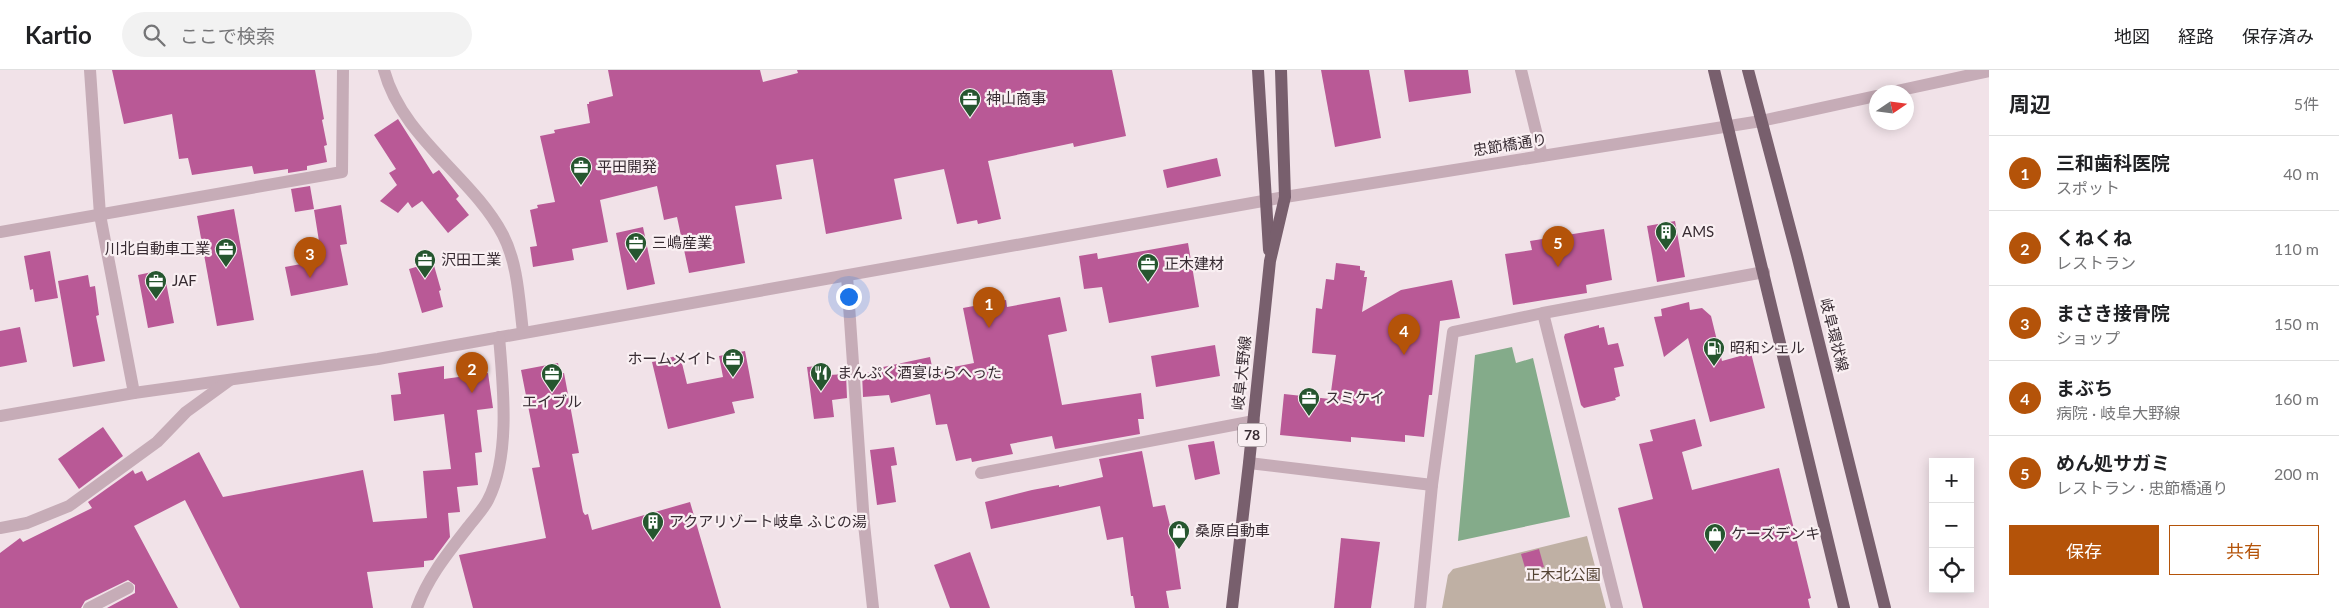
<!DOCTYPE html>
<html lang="ja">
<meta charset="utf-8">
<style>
body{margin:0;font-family:Lato,"Noto Sans JP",sans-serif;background:#f2f2f2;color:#202124}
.controls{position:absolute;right:15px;bottom:15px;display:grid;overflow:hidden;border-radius:0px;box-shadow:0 2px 12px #0003}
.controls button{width:45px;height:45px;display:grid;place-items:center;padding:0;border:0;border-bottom:1px solid #e0e0e0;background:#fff;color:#202124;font:25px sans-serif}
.compass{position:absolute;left:1869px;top:15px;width:45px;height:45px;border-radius:50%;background:#fff;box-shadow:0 2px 12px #0003;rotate:77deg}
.you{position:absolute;left:848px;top:226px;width:18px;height:18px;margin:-12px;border:4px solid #fff;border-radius:50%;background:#1a73e8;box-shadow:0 0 0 8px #1a73e833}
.badge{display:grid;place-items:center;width:32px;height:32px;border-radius:50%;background:#b45309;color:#fff;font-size:16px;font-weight:700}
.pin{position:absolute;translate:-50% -41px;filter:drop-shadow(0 1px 2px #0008)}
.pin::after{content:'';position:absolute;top:26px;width:18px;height:15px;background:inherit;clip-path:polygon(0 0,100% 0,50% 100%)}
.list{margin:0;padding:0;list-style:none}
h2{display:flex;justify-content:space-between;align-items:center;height:65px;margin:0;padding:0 20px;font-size:21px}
h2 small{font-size:16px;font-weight:400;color:#757577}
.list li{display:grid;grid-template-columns:32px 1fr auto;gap:15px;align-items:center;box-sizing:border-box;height:75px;padding:0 20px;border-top:1px solid #e0e0e0}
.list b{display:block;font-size:19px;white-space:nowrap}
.list p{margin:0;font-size:16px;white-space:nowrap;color:#757577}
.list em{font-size:16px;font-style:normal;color:#757577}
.actions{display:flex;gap:10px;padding:15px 20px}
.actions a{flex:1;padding:11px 0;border:1px solid #b45309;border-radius:0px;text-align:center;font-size:18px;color:#b45309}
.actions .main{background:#b45309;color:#fff}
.icon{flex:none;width:28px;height:28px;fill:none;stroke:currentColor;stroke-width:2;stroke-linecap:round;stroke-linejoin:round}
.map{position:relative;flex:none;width:1989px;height:538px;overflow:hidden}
header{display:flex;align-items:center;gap:30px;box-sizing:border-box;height:70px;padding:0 25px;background:#fff;border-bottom:1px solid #e0e0e0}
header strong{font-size:24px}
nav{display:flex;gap:28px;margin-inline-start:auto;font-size:18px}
.search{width:350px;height:45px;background:#f2f2f2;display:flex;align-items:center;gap:12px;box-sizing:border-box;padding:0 18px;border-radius:28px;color:#757577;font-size:19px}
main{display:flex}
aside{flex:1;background:#fff}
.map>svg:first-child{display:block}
</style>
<header>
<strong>Kartio</strong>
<div class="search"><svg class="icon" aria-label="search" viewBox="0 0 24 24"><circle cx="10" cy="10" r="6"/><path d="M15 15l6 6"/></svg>ここで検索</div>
<nav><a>地図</a><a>経路</a><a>保存済み</a></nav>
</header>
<main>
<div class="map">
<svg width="1989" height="538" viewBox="0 0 1989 538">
<rect width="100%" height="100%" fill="#f1e2e8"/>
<path fill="#bfb0a4" d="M1587,466L1606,538H1442L1448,505L1453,499Z"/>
<path fill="#84ab8a" d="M1512,277L1516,293L1533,288L1570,447L1458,471L1475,285Z"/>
<g fill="#b95996">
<path d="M112,0H315L324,49L322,50L327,75L324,76L327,92L307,96V100L288,103V99L254,104L252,96L192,105L188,88L179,89L172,44L124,54Z"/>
<path d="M608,0H760L763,12L798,3L797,0H1112L1126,66L1074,77L1073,73L988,91L1001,149L978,154L977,150L957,154L944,99L894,109L902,149L826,164L813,89L776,95L782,129L735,136L745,193L689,203L677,147L664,150L657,116L600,130L608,172L572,179L574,190L533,197L530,177L537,176L530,140L538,138L537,135L555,132L540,66L555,63L554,60L590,53L587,34H589V32L613,26Z"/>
<path d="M1321,0H1369L1381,68L1335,77Z"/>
<path d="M1404,0H1468L1471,23L1409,32Z"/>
<path d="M398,49L433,104L439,100L459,126L456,129L469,145L448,163L422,131L412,138L408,132L398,143L380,131L397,115L389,103L396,99L374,65Z"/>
<path d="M1217,88L1221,106L1167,118L1163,100Z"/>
<path d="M310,116L314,139L295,142L291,119Z"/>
<path d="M341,135L347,174L340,175L348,215L291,226L285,197L322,190L314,140Z"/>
<path d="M234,139L254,250L217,256L197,146Z"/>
<path d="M1675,151L1685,207L1657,212L1647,156Z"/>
<path d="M643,157L655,214L627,220L616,163Z"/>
<path d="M1604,159L1612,210L1586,215L1587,223L1513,235L1505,184L1532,180L1530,171Z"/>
<path d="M1188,173L1199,237L1109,253L1102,217L1084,219L1079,186L1097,183L1098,189Z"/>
<path d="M50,181L58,228L35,232L33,219L30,220L24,186Z"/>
<path d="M433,192L441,220L439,221L443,237L422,243L409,199Z"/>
<path d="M1336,193L1360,196V200L1365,201L1364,207H1367L1362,242L1401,220L1452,210L1460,248L1440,251L1432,325H1429L1424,367L1405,365V372L1351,367V372L1280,365L1284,324L1330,329L1336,285L1312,283L1316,238L1322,239L1326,209L1334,210Z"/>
<path d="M157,201L158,208L165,207L174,253L148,258L138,205Z"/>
<path d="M88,205L90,217L95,216L99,245L96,246L105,291L73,297L58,211Z"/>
<path d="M1060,227L1067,261L1048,265L1062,335L1141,323L1144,349H1138L1140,364L1055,379L1052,366L1010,374L1013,384L972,392L971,388L956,391L947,354L936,355L930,324L891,333L889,325L863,327L862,303L884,302L883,297L930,287L933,301L974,293L963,238L1006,230L1007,237Z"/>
<path d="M1689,232L1690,240L1702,238L1711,246L1722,291L1751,283L1765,338L1710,352L1688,268L1664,287L1654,247L1662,246L1661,239Z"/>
<path d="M1599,255V258L1604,257L1608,275L1618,273L1624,296L1614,298L1620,326L1615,328L1616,330L1584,338L1581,335L1564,267L1565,264Z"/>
<path d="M20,257L27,292L0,297V261Z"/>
<path d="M1215,275L1220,306L1156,317L1151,286Z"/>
<path d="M745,281L754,328L732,332L735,343L668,359L652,292L680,285L687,314L723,307L719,286Z"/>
<path d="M558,293L560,303H564L579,383L572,384L583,442L585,445L588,444L592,460L690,432L721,538H473L459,485L546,468L532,398L540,397L521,300Z"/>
<path d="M828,295L829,305L846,304L847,328L832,330L834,347L814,349L807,297Z"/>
<path d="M444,296V309L488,303L493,338L477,340L482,382L475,383L478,415L457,417L460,442L448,443L450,467L433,490L424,491V497L367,502L373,538H240L185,430L134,456L178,538H107L135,523V515L128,510L85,531L81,538H0V483L20,468L23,472L92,438L88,432L133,400L135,404L142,401L147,411L199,382L223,427L363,400L373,452L427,448L423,401L451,399L444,344L394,351L391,325L401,324L398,303Z"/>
<path d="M1695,349L1702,376L1682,382L1692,420L1779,398L1811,528L1808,529L1810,538H1643L1618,438L1653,429L1639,374L1653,371L1650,360Z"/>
<path d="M103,357L123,386L79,419L58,389Z"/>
<path d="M1214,371L1220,404L1195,410L1188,375Z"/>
<path d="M894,377L897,395L891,396L896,432L877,435L870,380Z"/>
<path d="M1142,381L1153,437L1165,435L1174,472L1181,519L1166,521L1169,538H1135L1133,526H1131L1123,467L1107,470L1100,436L991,459L985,432L1032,420L1059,415V417L1103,407L1099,389Z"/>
<path d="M1341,468L1380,472L1371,538H1334Z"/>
<path d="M1539,479L1544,497L1526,501L1521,484Z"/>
<path d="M970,482L990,538H950L934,495Z"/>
</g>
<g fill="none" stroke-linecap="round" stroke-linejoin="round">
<g stroke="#c6acb7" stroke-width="12">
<path d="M90,0L100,145L134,323"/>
<path d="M384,0C402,68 472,106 503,165C518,194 519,230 523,262"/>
<path d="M1521,0L1542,86"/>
<path d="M1892,22L1989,1"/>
<path d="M0,162L342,102L343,0"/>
<path d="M847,206L864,454L873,538"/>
<path d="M1543,243L1617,538"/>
<path d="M0,346L134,323L378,289L1285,127L1761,51L1876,26"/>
<path d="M1249,393L1432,415"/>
<path d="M981,403L1254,351"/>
<path d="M0,458L27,453L69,436L157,372L186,342L230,310"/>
<path d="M89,538L128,518"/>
<path d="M417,538C428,507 448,483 468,457C474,449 483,440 488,430C511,385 503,315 499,267"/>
<path d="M1420,538L1432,415L1453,262L1543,243L1764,202"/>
</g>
<g stroke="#785f6d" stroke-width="12">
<path d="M1258,0L1269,180"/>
<path d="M1714,0L1844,538"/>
<path d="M1748,0L1797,185L1885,538"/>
<path d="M1232,538L1249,393L1270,191L1285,127L1281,0"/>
</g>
</g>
<defs>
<g id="office-pin" transform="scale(1.125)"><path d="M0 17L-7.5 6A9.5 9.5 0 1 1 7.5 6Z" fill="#26562f" stroke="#f9eff2"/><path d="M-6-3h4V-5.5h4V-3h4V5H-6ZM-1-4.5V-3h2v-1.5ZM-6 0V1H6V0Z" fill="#fff"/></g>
<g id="building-pin" transform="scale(1.125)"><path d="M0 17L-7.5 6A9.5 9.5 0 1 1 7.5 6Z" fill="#26562f" stroke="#f9eff2"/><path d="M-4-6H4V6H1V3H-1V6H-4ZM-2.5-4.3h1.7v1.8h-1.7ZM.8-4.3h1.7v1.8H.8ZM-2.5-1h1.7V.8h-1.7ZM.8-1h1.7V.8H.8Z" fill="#fff"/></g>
<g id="fuel-pin" transform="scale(1.125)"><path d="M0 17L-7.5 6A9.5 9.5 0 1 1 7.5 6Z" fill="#26562f" stroke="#f9eff2"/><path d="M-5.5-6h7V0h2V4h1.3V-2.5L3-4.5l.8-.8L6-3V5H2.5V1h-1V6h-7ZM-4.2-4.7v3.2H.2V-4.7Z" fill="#fff"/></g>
<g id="restaurant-pin" transform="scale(1.125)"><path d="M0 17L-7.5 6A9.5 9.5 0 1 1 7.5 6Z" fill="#26562f" stroke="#f9eff2"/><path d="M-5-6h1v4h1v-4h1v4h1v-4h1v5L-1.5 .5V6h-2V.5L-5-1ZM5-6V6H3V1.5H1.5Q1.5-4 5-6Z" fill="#fff"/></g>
<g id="shop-pin" transform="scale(1.125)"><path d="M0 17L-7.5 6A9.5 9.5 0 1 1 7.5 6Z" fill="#26562f" stroke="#f9eff2"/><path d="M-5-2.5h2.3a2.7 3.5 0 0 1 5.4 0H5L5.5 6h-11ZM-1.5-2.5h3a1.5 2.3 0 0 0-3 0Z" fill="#fff"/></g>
</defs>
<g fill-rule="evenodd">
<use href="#office-pin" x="970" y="29"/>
<use href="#office-pin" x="581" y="97"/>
<use href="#building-pin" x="1666" y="162"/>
<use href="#office-pin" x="636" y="173"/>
<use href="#office-pin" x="226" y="179"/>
<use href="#office-pin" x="425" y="190"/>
<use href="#office-pin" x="1148" y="194"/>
<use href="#office-pin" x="156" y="211"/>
<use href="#fuel-pin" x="1714" y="278"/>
<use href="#office-pin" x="733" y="289"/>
<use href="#restaurant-pin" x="821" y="303"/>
<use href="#office-pin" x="552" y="304"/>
<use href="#office-pin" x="1309" y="328"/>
<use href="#building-pin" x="653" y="452"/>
<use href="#shop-pin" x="1179" y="461"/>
<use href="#shop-pin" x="1715" y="464"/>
</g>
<g text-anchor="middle" stroke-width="4.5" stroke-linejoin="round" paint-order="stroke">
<rect fill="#f9eff2" stroke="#72666c" stroke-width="1" x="1238" y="353.5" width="28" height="23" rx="4"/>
<g font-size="14" font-weight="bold" fill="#382c33">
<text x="1252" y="370">78</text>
</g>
<g font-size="15" fill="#382c33" stroke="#f9eff2" text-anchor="start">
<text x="986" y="34">神山商事</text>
<text x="597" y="102">平田開発</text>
<text x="1682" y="167">AMS</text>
<text x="652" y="178">三嶋産業</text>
<text x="210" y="184" text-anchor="end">川北自動車工業</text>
<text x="441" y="195">沢田工業</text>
<text x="1164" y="199">正木建材</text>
<text x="172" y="216">JAF</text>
<text x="1730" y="283">昭和シェル</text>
<text x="717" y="294" text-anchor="end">ホームメイト</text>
<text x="837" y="308">まんぷく酒宴はらへった</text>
<text x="1325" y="333">スミケイ</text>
<text x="552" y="337" text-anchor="middle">エイブル</text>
<text x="669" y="457">アクアリゾート岐阜 ふじの湯</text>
<text x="1195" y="466">桑原自動車</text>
<text x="1731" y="469">ケーズデンキ</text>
</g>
<g font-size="15" fill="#382c33" stroke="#f9eff2">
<text transform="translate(1510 75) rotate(-9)" y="5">忠節橋通り</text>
<text transform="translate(1834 265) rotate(76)" y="5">岐阜環状線</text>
<text transform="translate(1242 303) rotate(-84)" y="5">岐阜大野線</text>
</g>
<g font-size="15" fill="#544333" stroke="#f9eff2">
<text x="1563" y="510">正木北公園</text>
</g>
</g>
</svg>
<div class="controls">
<button>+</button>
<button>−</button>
<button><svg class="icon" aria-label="locate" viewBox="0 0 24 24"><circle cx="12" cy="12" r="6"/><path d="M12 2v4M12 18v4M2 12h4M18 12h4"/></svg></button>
</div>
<svg class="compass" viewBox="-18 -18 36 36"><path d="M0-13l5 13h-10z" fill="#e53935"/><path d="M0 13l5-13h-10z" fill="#757577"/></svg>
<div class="you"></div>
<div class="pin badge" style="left:989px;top:258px">1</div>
<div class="pin badge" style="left:472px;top:323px">2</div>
<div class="pin badge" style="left:310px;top:208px">3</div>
<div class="pin badge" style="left:1404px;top:285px">4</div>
<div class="pin badge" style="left:1558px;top:197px">5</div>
</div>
<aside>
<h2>周辺<small>5件</small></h2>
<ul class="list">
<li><span class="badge">1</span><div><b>三和歯科医院</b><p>スポット</p></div><em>40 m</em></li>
<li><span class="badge">2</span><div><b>くねくね</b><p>レストラン</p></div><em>110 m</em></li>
<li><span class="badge">3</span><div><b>まさき接骨院</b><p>ショップ</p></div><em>150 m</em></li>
<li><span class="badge">4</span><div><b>まぶち</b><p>病院 · 岐阜大野線</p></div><em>160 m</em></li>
<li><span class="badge">5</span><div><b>めん処サガミ</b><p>レストラン · 忠節橋通り</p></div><em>200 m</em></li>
</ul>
<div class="actions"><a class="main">保存</a><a>共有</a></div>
</aside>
</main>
